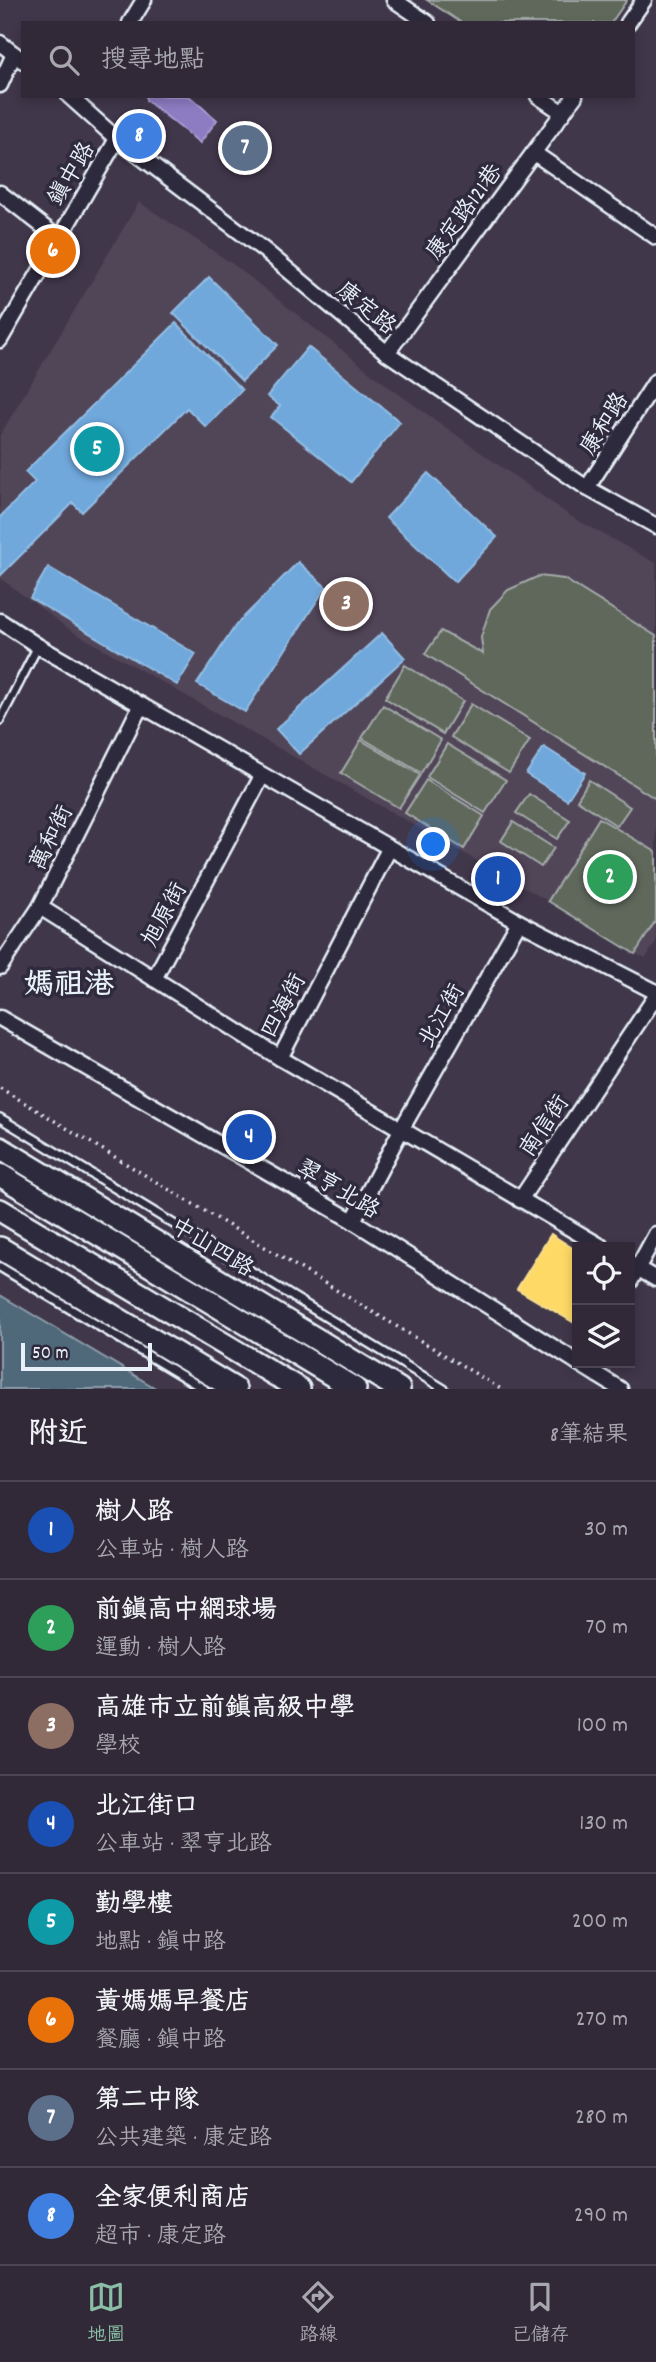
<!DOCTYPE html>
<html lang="zh-TW">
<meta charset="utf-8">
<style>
body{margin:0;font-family:Dekko,"LXGW WenKai TC",sans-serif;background:#3d3543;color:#f1f3f6}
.controls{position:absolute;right:21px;bottom:21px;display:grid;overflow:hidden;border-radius:0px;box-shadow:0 4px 10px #0003}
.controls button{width:63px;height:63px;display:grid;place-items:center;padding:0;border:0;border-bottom:2px solid #4c4553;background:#312938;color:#f1f3f6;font:35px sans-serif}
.scale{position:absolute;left:21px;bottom:18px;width:131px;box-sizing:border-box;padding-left:7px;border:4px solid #e8f1f8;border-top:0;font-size:19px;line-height:24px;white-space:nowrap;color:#e8f1f8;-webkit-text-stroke:5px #2f2a3d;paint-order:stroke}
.you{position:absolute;left:434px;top:845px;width:24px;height:24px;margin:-18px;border:5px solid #fff;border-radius:50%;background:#1a73e8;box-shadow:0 0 0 10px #1a73e833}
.badge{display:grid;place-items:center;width:46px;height:46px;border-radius:50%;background:#8abfa5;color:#fff;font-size:23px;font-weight:700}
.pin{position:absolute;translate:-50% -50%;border:4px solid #fff;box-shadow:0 2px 7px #0006}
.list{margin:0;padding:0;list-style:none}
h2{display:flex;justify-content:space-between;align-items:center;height:91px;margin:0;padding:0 28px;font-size:30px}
h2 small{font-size:23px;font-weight:400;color:#a8a6ae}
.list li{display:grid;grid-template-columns:46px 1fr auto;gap:21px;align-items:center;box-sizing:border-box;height:98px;padding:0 28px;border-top:2px solid #4c4553}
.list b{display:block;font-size:26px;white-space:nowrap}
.list p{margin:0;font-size:23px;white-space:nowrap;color:#a8a6ae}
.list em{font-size:23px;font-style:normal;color:#a8a6ae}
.icon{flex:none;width:38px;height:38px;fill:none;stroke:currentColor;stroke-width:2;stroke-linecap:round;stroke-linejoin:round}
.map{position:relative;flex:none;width:656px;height:1389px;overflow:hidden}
.search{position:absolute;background:#312938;box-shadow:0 4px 10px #0003;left:21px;right:21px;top:21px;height:77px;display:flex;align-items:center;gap:18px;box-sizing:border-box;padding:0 24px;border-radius:0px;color:#a8a6ae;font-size:26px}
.sheet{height:875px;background:#312938}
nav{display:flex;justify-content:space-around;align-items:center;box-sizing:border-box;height:98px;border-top:2px solid #4c4553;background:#312938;font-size:19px;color:#a8a6ae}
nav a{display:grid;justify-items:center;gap:4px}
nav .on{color:#8abfa5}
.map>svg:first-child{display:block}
</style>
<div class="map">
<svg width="656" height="1389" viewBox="0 0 656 1389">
<rect width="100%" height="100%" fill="#41374b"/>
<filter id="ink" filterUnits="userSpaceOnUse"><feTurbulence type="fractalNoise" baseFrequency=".0143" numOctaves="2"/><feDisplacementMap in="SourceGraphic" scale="14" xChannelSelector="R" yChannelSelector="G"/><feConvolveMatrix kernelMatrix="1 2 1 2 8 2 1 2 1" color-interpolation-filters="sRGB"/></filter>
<g filter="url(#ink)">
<path fill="#514458" d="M139,202L233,264L389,387L572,517L656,563V942L646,958L635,954L548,901L70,630L0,578V435Z"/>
<g fill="#60685c" stroke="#a4acaa" stroke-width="2">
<path d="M427,0H627L611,23H462Z"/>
<path d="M539,576L564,579L656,636V799L425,654L441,631L483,654L481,637L490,609L508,590Z"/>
<path d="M405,665L463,701L443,734L385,698Z"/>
<path d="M471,704L530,740L509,773L451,737Z"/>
<path d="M383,705L441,740L421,773L362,738Z"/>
<path d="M361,740L420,775L399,808L341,773Z"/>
<path d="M447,744L506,780L485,813L427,777Z"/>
<path d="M426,780L484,816L464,849L405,813Z"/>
<path d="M589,780L630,807L617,826L577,800Z"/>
<path d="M529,794L570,820L557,839L516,813Z"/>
<path d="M599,818L656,852V920L635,954L548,901Z"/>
<path d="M513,822L554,848L541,867L501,841Z"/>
</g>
<path fill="#50687a" stroke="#8d9fac" stroke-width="2" d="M0,1295L157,1389H0Z"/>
<path fill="#ffd966" stroke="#f8e092" stroke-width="2" d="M551,1234L577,1251V1315L573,1322L517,1289Z"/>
<path fill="#8e7cc3" stroke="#a99fd3" stroke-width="2" d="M146,96H189L217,120L200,143L146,100Z"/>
<g fill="#6fa8dc" stroke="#93bee4" stroke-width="2">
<path d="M209,277L278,345L242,381L173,313Z"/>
<path d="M176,323L242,390L206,427L187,408L82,512L73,503L0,576V517L35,482L25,472Z"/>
<path d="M308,347L400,422L351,482L271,417L280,406L267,396Z"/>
<path d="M428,473L497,537L455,582L386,518Z"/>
<path d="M298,562L326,587L245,712L197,684L236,625Z"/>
<path d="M48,567L196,654L177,685L30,598Z"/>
<path d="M382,633L405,658L299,754L276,729Z"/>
<path d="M544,747L585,773L567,800L526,774Z"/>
</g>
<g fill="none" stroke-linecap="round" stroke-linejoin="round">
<g stroke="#e8f1f8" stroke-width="12">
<g id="lane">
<path d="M0,720L38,646"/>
<path d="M0,1118L444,1389"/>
<path d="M0,1267L204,1389"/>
</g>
</g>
<g stroke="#e8f1f8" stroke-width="19">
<g id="street">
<path d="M394,0L428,23"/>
<path d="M130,23L144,0"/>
<path d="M628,23L644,0"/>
<path d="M0,43L23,61"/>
<path d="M0,85L14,54"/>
<path d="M69,96L117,139L264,250L387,353L587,488L656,526"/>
<path d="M538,96L563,113"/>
<path d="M534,153L656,237"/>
<path d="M0,193L58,238"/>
<path d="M0,340L117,139"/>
<path d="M387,353L575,96"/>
<path d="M587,488L656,381"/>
<path d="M0,621L38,646L519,922L656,992"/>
<path d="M40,907L280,1058L602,1247"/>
<path d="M0,967L40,907L141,705"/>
<path d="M154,979L262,776"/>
<path d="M0,1018L353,1221L577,1362"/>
<path d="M280,1058L389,849"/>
<path d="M520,1200L656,996"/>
<path d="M353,1221L401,1130L519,922"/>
<path d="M630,1264L656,1279"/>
<path d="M630,1282L656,1234"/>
<path d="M578,1363L620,1389"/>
</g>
</g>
<g stroke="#e8f1f8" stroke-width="26">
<g id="primary">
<path d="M0,1148L399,1389"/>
<path d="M0,1175L355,1389"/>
<path d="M0,1210L299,1389"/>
<path d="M0,1248L235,1389"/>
</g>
</g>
<path stroke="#e8f1f8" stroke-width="3.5" stroke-dasharray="2 5" stroke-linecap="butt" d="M0,1088L501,1389"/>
<use href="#lane" stroke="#2f2a3d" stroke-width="7"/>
<use href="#street" stroke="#2f2a3d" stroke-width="14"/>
<use href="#primary" stroke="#2f2a3d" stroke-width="21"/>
</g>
</g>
<g text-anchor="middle" stroke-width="7" stroke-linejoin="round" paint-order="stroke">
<g font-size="23" fill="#e8f1f8" stroke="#2f2a3d">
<text transform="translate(70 173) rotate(-59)" y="8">鎮中路</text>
<text transform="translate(463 211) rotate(-54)" y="8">康定路121巷</text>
<text transform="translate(367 307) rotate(39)" y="8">康定路</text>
<text transform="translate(603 423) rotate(-58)" y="8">康和路</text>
<text transform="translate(50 837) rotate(-64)" y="8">萬和街</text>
<text transform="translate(163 914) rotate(-62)" y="8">旭原街</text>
<text transform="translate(282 1005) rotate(-62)" y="8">四海街</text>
<text transform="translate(440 1015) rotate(-60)" y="8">北江街</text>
<text transform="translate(543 1125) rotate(-56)" y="8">南信街</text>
<text transform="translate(339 1188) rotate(31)" y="8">翠亨北路</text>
<text transform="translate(213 1246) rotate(31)" y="8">中山四路</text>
</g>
<g font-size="30" font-weight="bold" fill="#e8f1f8" stroke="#2f2a3d">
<text x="69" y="993">媽祖港</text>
</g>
</g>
</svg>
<div class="controls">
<button><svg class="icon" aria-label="locate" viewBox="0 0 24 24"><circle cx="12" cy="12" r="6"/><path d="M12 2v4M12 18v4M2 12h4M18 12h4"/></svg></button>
<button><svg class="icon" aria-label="layers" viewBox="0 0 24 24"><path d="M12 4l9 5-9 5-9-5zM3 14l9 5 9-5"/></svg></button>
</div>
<div class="scale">50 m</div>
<div class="you"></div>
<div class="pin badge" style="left:498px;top:879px;background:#1a4fb4">1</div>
<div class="pin badge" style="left:610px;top:877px;background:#2e9e5b">2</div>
<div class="pin badge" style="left:346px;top:604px;background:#8d6e63">3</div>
<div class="pin badge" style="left:249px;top:1137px;background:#1a4fb4">4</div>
<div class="pin badge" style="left:97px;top:449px;background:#0f9aa8">5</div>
<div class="pin badge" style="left:53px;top:251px;background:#e8710a">6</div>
<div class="pin badge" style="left:245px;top:148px;background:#5c6f8a">7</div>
<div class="pin badge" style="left:139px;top:136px;background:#3f7fe0">8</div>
<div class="search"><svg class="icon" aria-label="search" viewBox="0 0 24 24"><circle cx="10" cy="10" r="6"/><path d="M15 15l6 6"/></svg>搜尋地點</div>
</div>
<section class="sheet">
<h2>附近<small>8筆結果</small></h2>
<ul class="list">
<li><span class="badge" style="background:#1a4fb4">1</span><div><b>樹人路</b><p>公車站 · 樹人路</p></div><em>30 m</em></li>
<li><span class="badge" style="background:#2e9e5b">2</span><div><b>前鎮高中網球場</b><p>運動 · 樹人路</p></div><em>70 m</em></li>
<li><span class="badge" style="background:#8d6e63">3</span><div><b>高雄市立前鎮高級中學</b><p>學校</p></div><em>100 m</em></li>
<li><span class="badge" style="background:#1a4fb4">4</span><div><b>北江街口</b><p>公車站 · 翠亨北路</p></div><em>130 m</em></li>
<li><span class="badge" style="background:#0f9aa8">5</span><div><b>勤學樓</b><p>地點 · 鎮中路</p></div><em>200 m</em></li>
<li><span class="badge" style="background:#e8710a">6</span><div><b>黃媽媽早餐店</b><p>餐廳 · 鎮中路</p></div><em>270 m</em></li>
<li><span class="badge" style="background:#5c6f8a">7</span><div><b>第二中隊</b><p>公共建築 · 康定路</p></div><em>280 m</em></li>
<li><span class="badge" style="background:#3f7fe0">8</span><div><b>全家便利商店</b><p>超市 · 康定路</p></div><em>290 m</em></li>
</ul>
</section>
<nav>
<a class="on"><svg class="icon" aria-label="map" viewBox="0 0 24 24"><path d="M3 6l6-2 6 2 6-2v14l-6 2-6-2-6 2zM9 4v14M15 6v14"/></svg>地圖</a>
<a><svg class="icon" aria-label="directions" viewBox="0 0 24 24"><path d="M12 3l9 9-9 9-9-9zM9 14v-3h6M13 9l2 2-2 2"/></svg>路線</a>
<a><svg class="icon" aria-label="saved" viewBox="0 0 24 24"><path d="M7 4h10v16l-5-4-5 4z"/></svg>已儲存</a>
</nav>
